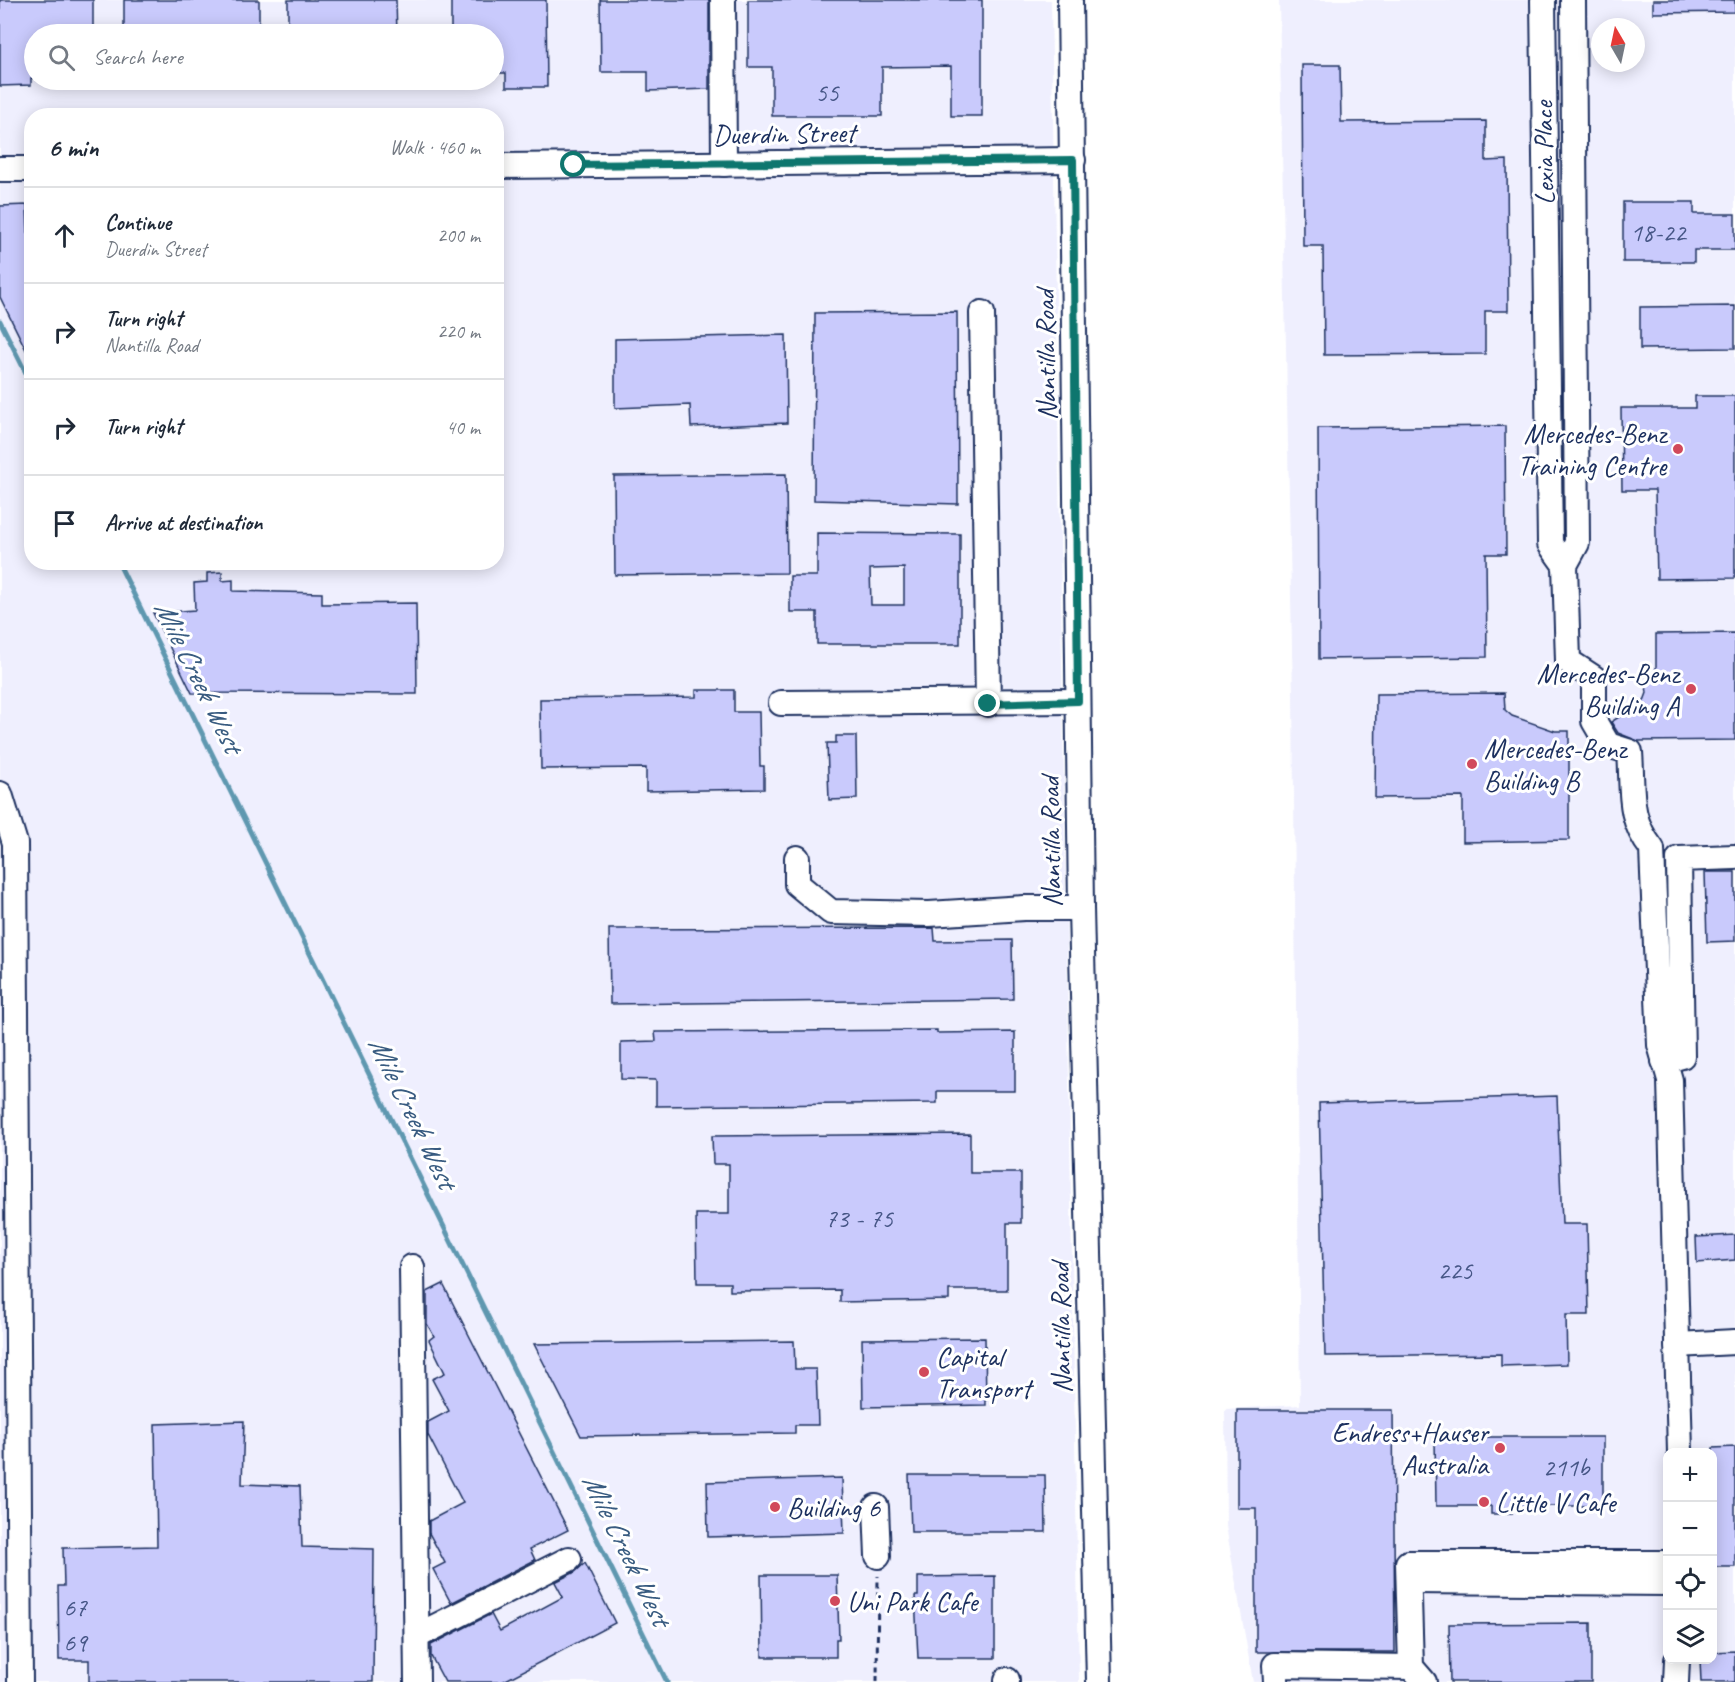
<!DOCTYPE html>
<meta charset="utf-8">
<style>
body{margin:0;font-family:Caveat,sans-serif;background:#f2f2f3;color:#1f2937}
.controls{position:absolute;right:18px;bottom:18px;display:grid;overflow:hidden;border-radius:12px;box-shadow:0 3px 15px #0003}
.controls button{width:54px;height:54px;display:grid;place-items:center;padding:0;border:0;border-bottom:2px solid #e0e1e3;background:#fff;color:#1f2937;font:30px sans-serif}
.compass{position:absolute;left:1591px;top:18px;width:54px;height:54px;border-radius:50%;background:#fff;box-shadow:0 3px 15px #0003;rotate:351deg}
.stop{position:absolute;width:18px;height:18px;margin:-14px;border:4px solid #0f766e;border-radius:50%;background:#fff}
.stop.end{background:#0f766e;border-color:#fff;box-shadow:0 2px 6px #0008}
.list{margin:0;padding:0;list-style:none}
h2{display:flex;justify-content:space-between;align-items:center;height:78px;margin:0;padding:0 24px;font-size:26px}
h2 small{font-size:20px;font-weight:400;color:#747a83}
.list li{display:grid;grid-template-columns:39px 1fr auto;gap:18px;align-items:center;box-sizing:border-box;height:96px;padding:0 24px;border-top:2px solid #e0e1e3}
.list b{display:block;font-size:22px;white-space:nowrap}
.list p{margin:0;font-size:20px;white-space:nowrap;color:#747a83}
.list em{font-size:20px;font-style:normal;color:#747a83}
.icon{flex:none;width:33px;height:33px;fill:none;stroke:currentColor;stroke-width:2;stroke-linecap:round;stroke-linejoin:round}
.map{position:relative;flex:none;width:1735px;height:1682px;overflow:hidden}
.search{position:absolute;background:#fff;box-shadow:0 3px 15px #0003;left:24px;top:24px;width:480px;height:66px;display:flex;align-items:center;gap:15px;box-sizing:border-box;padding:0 21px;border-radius:33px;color:#747a83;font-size:22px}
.panel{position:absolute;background:#fff;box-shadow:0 3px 15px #0003;left:24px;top:108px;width:480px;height:462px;border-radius:24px}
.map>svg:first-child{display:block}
</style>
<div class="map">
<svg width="1735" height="1682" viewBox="0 0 1735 1682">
<rect width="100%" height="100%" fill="#fff"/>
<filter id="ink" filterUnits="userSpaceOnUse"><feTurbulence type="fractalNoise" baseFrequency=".0167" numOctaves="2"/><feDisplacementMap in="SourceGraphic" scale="12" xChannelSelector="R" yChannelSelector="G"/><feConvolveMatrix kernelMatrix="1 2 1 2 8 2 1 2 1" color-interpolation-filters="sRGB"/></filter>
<g filter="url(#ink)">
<g fill="#efeffe" fill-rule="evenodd">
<path d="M0,0H1051L1079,1682H0ZM34,34H494V80H34ZM32,116H496V562H32Z"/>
<path d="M1279,0H1735V1682H1253L1226,1526L1225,1409L1300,1405L1293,696ZM1600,27H1636V63H1600ZM1668,1452H1712V1660H1668Z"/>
</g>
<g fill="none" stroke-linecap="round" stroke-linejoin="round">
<g stroke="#5f98b0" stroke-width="5">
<path d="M0,321L32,385"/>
<path d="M118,562L667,1682"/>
</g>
</g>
<g fill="#c9cafc" stroke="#1b2f5e" stroke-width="1.5" fill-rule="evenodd">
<path d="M0,0H93V34H34V78H31V85L0,86Z"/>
<rect x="124" y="0" width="135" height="34"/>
<path d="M288,0H396L397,34H288Z"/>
<path d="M451,0H546L547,87H506V73H494V34H451Z"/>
<path d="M600,0H709V89L648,91V72H601Z"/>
<path d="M748,0H982V116H951V66L882,67V116H772V67H748Z"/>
<path d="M1653,0H1735V12L1653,13Z"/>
<path d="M1302,65H1340L1341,122L1486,121V161L1507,160L1508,311H1485V354L1324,355L1323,246H1303Z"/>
<path d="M1623,202H1694V214H1735V250H1694V262H1623Z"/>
<path d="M27,205L28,236H32V362L0,297V206Z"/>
<path d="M1735,306V348L1640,349V307Z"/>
<path d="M957,312L958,504L814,500L815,313Z"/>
<path d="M786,335L787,423L691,427L690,405L615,408V339Z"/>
<path d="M1695,396H1735V578L1657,579L1655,490H1622L1621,408H1695Z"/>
<path d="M1505,426L1506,554H1486L1487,657L1319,659L1318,428Z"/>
<path d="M786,474L787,573L615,575L614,476Z"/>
<path d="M817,533L960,534V644H817V612H790V576H817ZM904,568V605H871L870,569Z"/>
<path d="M222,572V581L233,580V591L322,593V604L416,603L417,694L192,693L153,613L195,610L194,583L207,582V573Z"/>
<path d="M1735,633V740L1638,741L1618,733L1611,722L1644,701L1647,693L1646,685L1651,676L1656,675V634Z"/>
<path d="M696,690H734V712H759L760,766H764V789L646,791V768L541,769L540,699L696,697Z"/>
<path d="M1504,693L1505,710L1512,716L1555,731H1569V840L1463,842V797L1375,798L1376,694Z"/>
<path d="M836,736H856L857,799L829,800L827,743H836Z"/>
<path d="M1705,872H1735V941L1707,942Z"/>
<path d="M934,928L935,941L1012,940L1013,999L610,1004L609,929Z"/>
<path d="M937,1030V1033L1015,1032V1091H937V1103L656,1106V1080L621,1079V1042L656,1041L655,1032Z"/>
<path d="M1557,1096L1562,1224H1587L1589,1315H1566L1567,1364L1501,1366V1354L1325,1356L1319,1103Z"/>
<path d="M970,1134V1173H1021V1223H1007V1290H949V1300L840,1302V1290L730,1291V1283H697L696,1214H729V1164H713L712,1136Z"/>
<path d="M1735,1235V1260L1697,1263L1696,1237Z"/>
<path d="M443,1284L568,1530L530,1549L535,1560L451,1603L433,1569L445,1563L429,1533V1521L463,1503L428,1435V1422L449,1411L432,1379L445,1373L429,1340L434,1336L427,1324V1292Z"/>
<path d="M985,1338L986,1405L863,1407L862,1339Z"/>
<path d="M794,1341L795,1369H816L818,1425H795V1433L581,1436L534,1344Z"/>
<path d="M1237,1410H1393L1395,1652H1256V1508H1237Z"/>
<path d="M244,1421L242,1484L300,1486L302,1547L374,1549L373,1682H89V1660H59L58,1586H64L63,1548L157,1546L155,1424Z"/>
<path d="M1435,1437H1603V1506H1512V1514H1491V1506H1436Z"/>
<path d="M1735,1447V1567H1713V1448Z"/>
<path d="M909,1475H1045L1046,1532H911Z"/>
<path d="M842,1478L844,1533L708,1537L707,1482Z"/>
<path d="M585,1563L615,1623L502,1682H445L431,1656V1645L491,1614L500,1631L563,1597L555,1582L575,1572Z"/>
<path d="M761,1575H837L839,1639H836V1657H762Z"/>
<path d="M995,1576V1658H918L915,1596H918V1577Z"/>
<path d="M1591,1623V1682H1450L1449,1624Z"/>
<path d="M1735,1651V1682H1701L1700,1659H1713V1652Z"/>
</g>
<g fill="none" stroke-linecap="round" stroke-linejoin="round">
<g stroke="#1b2f5e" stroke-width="28">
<g id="minor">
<path d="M723,0L724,164"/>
<path d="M1070,0L1081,908L1099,1682"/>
<path d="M1543,0L1550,544L1565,565"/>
<path d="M1573,0L1577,543L1565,565L1568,661L1594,678V721L1608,745L1630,752C1633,791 1627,817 1652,849L1660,1045L1670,1080L1680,1452"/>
<path d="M496,166L1073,160"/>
<path d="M0,169H32"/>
<path d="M982,313L988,704"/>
<path d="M781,703L1078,701"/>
<path d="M0,794L15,843L20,1682"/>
<path d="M797,858V884L831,912L929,914L1024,908H1081"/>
<path d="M1664,1061L1682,1056L1679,859L1735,857"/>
<path d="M412,1267L417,1682"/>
<path d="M1677,1345L1735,1342"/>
<path d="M876,1507L878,1556"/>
<path d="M1409,1581L1668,1583"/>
<path d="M417,1636L569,1559"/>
<path d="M1007,1680V1682"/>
<path d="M1276,1682L1275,1665L1411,1667"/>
<path d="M1424,1682L1411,1667L1408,1563H1668"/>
<path d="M1676,1682L1677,1660"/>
</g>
</g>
<path stroke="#1b2f5e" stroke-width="3" stroke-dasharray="6 4.5" stroke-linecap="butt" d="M877,1682L878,1576"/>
<use href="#minor" stroke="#fff" stroke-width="24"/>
</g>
</g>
<g fill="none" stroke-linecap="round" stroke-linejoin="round" filter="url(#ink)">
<path stroke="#0f766e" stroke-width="8" d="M574,165L1073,160L1078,701L988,704"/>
</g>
<g fill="#d1495b" stroke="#fff" stroke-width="2">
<circle cx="1678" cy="449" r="6"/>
<circle cx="1691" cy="689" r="6"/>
<circle cx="1472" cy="764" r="6"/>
<circle cx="924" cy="1372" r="6"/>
<circle cx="1500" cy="1448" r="6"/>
<circle cx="1484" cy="1502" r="6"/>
<circle cx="775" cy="1507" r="6"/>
<circle cx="835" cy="1601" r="6"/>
</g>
<g text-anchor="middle" stroke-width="6" stroke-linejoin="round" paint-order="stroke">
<g font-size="26" fill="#465686">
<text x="827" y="101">55</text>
<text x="1658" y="241">18-22</text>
<text x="859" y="1227">73 - 75</text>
<text x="1455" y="1279">225</text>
<text x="1566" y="1476">211b</text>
<text x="75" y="1616">67</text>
<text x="75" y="1651">69</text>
</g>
<g font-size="28" fill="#1b2f5e" stroke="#fff">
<text transform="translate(784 133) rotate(-1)" y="10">Duerdin Street</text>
<text transform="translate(1543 153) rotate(-91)" y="10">Lexia Place</text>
<text transform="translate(1045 355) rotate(-91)" y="10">Nantilla Road</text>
<text transform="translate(1050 842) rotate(-91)" y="10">Nantilla Road</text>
<text transform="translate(1060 1328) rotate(-91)" y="10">Nantilla Road</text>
</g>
<g font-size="28" fill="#1b2f5e" stroke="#fff" text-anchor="start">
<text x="1666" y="443" text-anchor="end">Mercedes-Benz<tspan x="1666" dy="32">Training Centre</tspan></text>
<text x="1679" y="683" text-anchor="end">Mercedes-Benz<tspan x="1679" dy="32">Building A</tspan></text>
<text x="1484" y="758">Mercedes-Benz<tspan x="1484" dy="32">Building B</tspan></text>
<text x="936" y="1366">Capital<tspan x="936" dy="32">Transport</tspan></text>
<text x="1488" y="1442" text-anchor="end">Endress+Hauser<tspan x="1488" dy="32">Australia</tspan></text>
<text x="1496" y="1512">Little V Cafe</text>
<text x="787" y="1517">Building 6</text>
<text x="847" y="1611">Uni Park Cafe</text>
</g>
<g font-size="30" font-style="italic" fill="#385b80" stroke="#fff">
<text transform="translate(199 676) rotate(64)" y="10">Mile Creek West</text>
<text transform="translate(413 1112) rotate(64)" y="10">Mile Creek West</text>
<text transform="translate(627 1549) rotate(64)" y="10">Mile Creek West</text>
</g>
</g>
</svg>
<div class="controls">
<button>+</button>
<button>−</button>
<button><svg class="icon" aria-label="locate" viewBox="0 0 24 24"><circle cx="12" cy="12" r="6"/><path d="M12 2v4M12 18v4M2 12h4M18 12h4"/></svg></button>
<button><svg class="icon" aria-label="layers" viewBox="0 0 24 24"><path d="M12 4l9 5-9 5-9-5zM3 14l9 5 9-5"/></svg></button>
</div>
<svg class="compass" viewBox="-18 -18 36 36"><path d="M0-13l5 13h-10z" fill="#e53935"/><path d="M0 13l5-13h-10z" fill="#747a83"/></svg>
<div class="stop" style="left:574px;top:165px"></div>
<div class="stop end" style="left:988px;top:704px"></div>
<div class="search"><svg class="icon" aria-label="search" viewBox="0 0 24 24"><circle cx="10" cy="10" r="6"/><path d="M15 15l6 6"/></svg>Search here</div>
<section class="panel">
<h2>6 min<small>Walk · 460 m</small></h2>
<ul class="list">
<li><svg class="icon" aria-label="ahead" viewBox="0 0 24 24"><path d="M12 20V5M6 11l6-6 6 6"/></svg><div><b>Continue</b><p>Duerdin Street</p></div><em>200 m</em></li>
<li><svg class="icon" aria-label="right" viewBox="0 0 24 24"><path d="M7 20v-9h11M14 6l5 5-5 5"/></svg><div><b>Turn right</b><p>Nantilla Road</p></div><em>220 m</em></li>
<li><svg class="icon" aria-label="right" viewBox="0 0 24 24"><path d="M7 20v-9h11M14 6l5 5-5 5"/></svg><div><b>Turn right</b></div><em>40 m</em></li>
<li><svg class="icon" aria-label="arrive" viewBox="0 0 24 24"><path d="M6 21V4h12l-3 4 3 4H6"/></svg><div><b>Arrive at destination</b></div></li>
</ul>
</section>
</div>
